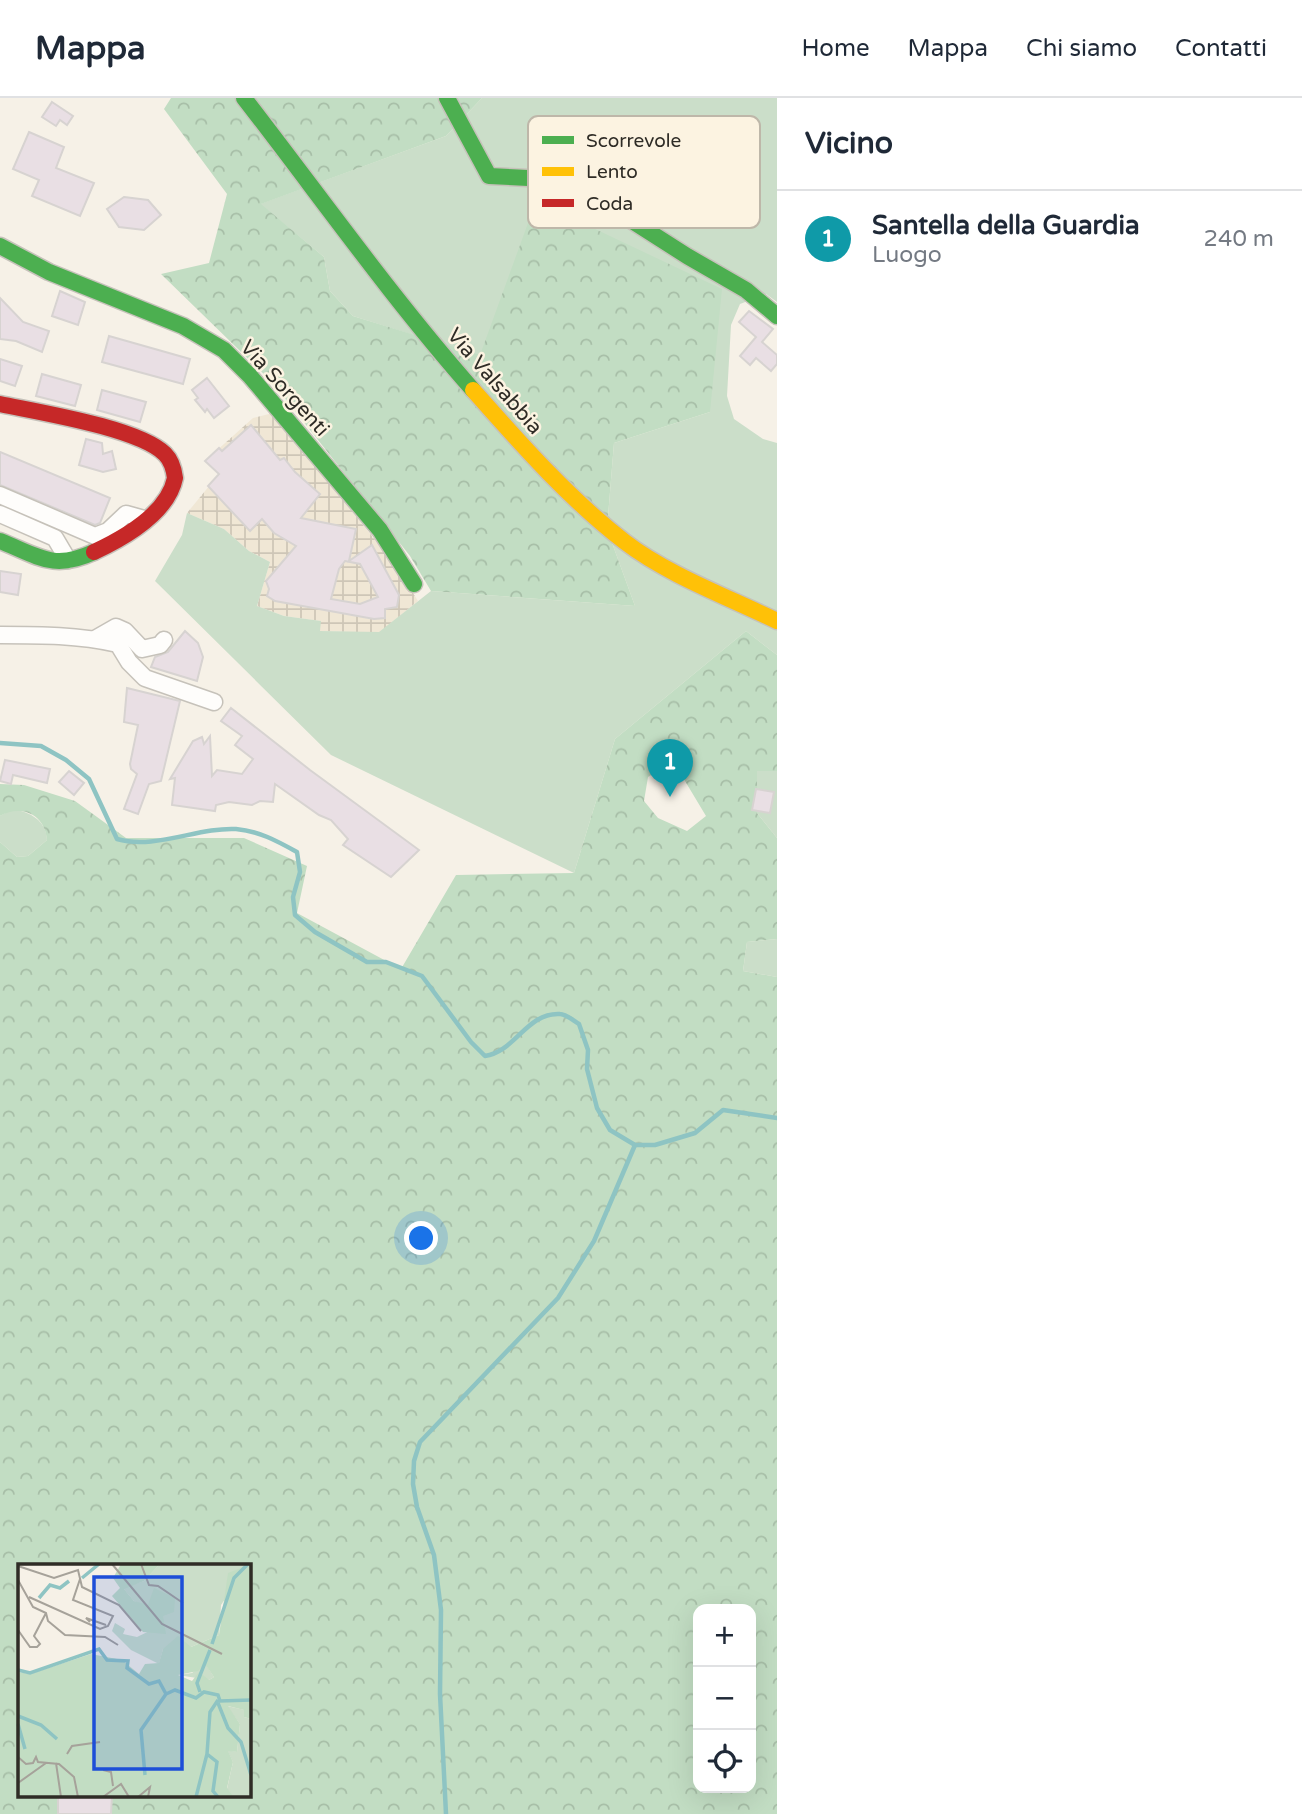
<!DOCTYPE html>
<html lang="it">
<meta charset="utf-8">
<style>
body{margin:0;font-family:"Varela Round",sans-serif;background:#f6f6f7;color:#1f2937}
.controls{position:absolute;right:21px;bottom:21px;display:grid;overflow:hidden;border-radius:14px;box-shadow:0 7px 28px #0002}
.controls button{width:63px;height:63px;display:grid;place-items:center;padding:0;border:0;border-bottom:2px solid #e0e1e3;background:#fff;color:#1f2937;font:35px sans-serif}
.you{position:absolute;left:422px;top:1141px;width:24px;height:24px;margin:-18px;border:5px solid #fff;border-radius:50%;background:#1a73e8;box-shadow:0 0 0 10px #1a73e833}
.badge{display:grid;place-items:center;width:46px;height:46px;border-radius:50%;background:#1a73e8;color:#fff;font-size:23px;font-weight:700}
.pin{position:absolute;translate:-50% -58px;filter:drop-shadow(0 2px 4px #0008)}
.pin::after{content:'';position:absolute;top:37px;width:24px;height:21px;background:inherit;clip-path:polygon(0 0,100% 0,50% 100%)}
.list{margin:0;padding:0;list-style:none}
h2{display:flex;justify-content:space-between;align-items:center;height:91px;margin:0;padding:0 28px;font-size:30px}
h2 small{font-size:23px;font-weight:400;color:#747a83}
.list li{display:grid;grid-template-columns:46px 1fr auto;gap:21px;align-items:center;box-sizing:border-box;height:98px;padding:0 28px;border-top:2px solid #e0e1e3}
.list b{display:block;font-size:26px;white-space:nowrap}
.list p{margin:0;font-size:23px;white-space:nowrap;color:#747a83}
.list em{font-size:23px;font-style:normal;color:#747a83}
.icon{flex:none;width:38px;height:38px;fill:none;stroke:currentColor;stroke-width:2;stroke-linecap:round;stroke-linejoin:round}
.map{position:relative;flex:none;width:777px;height:1716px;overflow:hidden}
header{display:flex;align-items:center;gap:42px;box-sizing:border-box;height:98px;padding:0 35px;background:#fff;border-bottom:2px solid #e0e1e3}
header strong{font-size:33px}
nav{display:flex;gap:38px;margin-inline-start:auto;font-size:24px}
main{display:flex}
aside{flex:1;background:#fff}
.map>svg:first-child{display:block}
</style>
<header>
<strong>Mappa</strong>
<nav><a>Home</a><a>Mappa</a><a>Chi siamo</a><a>Contatti</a></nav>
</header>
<main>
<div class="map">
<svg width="777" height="1716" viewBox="0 0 777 1716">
<defs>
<pattern id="industrial-grid" width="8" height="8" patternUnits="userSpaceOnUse" patternTransform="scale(1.75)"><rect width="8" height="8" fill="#f0e7d5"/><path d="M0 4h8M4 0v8" fill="none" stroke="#cec6b7"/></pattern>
<pattern id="forest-crowns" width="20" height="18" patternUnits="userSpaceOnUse" patternTransform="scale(1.75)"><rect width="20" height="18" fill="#c2ddc3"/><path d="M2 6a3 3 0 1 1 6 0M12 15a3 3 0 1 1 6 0" fill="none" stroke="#a7bea7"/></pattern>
</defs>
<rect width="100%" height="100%" fill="#f6f1e7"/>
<path fill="url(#industrial-grid)" d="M273,315L396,468L418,503L379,535L320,533V523L284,518L257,508L270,464L249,453L224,431L187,415L219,376L205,363L253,320Z"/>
<g fill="#cbdec9">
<path d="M482,0H777V204L766,196L740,206L731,227L727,298L734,321L763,341L777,345V557L746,533L615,641L574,775L331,657L155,483L182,437L187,415L224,431L249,453L270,464L257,508L284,518L321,523L320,533L379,534L431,493L635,508L607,431L614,345L710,314L480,258L353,218L330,193L324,159L260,106L446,38Z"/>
<path d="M757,673H777V740L757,715Z"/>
<path d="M12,711C30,714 46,722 47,742L28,758L17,759L0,744V718Z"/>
<path d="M777,841V879L743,873L747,844Z"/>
</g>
<g fill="url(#forest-crowns)" fill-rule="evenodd">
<path d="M171,0H482L446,38L261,106L324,159L330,193L353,218L480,257L536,103L722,191L710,314L614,345L607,431L635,508L431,493L410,458L272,284L161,176L209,165L227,96L164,11Z"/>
<path d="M746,533L777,557V673H757V715L777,740V841L747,844L743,873L777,879V1716H0V744L17,759L28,758L47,742C45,716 21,706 0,718V686L24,687L75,703L126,740H244L307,768L297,815L401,871L456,777L574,775L615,641ZM673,663L706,718L687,733L658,720L644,703L648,679ZM19,1468H248V1697H19ZM698,1511H751V1690H698Z"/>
</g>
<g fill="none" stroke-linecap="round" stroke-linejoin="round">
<g stroke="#8ec4c3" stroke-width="4.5">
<path d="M0,645L41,648L66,662L89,681L117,741C155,752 198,729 236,731C259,733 277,743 297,754L300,774L293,799L295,817L315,834L367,864H386L422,878L471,944L485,958C515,954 527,914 560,916C566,916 574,923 579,926L588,952L587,971L597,1010L610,1032L635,1047H655L695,1035L723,1012L777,1020"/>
<path d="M446,1716L440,1596L441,1512L434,1457L417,1409L413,1386L414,1363L420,1344L558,1200L594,1143L635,1047"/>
</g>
</g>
<g fill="#e9dfe4" stroke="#d7d3d1" stroke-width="2" fill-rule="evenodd">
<path d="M52,4L73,18L67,27L60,22L56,28L42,19Z"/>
<path d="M29,34L64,49L56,70L94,85L80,118L32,98L39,82L13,71Z"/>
<path d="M124,99L148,102L161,117L144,132L119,129L107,111Z"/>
<path d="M60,193L85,204L78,227L52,218Z"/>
<path d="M0,200L23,224L49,233L42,254L16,243L0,241Z"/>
<path d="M749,213L773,231L762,244L777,257V266L771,273L756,260L750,267L740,258L756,239L739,224Z"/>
<path d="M109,238L190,261L183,286L102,264Z"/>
<path d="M0,261L22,268L15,288L0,283Z"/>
<path d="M42,276L81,287L75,308L36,298Z"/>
<path d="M207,280L229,308L214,320L207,311L205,314L195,302L198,300L192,292Z"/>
<path d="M102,292L146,304L140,324L97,312Z"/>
<path d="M251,327L280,362L284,360L295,374L320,396L301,420L356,431L349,463L372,447L399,497L397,509L385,511V520L374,521L275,503L267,498L269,491L266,483L296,448L274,435L262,421L250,433L208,388L219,376L205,363L219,350L222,353ZM345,463L360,466L378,499L360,506L331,501L339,471Z"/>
<path d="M86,341L102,345L103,356L112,353L116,371L103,374L79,367Z"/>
<path d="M0,354L110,400L100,425L95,427L0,387Z"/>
<path d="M0,473L21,476L18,497L0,494Z"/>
<path d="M185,533L198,545L203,559L197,583L151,569L155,559L168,554Z"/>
<path d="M127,590L180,603L161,683L149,686L138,716L124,711L137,676L131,671L130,666L138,627L124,624Z"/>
<path d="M231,610L310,672L419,752L391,779L343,747L348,741L331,722L319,717L275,686L273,704L260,703L252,707L229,704L216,707L215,713L172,707L175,680L170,681L193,643L202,639L204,646L210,638L212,678L217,672L242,676L253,661L235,647L242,638L221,623Z"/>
<path d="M5,662L50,671L47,685L13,677L11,686L0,683Z"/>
<path d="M69,673L84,685L74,697L59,684Z"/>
<path d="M756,691L774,694L770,715L752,712Z"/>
<path d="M58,1697H112L111,1716H58Z"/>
</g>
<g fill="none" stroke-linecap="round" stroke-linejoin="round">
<g stroke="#c6c2ba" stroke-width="19">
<g id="street">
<path d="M0,397L95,438L108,433L126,416L144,421"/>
<path d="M0,416L55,440L68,462"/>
<path d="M0,537C41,537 78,537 118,546L129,564L145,580L214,604"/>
<path d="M95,541L116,529L125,533L142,551L160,547L164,542"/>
</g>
</g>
<g stroke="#c6c2ba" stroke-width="19">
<g id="fast">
<path d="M244,0C320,98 391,199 473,292"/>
<path d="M447,0L489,78L568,82L687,158L746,192L777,218"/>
<path d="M0,148L49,174L183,228L224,252L250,278L380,432L414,486"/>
<path d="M0,443C38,458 53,473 94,454"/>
</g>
</g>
<g stroke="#c6c2ba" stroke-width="19">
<path id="slow" d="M473,292C520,345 568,400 625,444C668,477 728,499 777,523"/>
</g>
<g stroke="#c6c2ba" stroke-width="19">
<path id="jam" d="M0,306C38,314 139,330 165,356C171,362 174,372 175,380C168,415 124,440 94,454"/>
</g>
<use href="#street" stroke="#fefdfb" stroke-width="16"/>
<use href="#fast" stroke="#4caf50" stroke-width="16"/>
<use href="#slow" stroke="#ffc107" stroke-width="16"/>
<use href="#jam" stroke="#c62828" stroke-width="16"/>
</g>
<g text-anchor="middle" stroke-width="5" stroke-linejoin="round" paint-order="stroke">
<g font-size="21" fill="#2f2c26" stroke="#fcf3e1">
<text transform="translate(495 283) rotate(49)" y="7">Via Valsabbia</text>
<text transform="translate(285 290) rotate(48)" y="7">Via Sorgenti</text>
</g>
</g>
<g transform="translate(18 1466)">
<rect width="233" height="233" fill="#f6f1e7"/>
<path d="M142,0H230L203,41L201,71L173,83L145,85L141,100L113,86L94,67L97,59L107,65L105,70L119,73L144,61L145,51L116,37L105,24L126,17ZM187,99L196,113L191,116L160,111L174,109ZM209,142L227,146L226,153L233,155V233H216L209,225L215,198L209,186L219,188L222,160Z" fill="#cbdec9"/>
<path d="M103,0H142L126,17L106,25L116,37L130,41L136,24L157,34L156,48L145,52L148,70L125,68L94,32L102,24L95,14ZM233,0V155L226,153V146L210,142L222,160L219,188L210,187L215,198L209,224L216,233H0V108L12,110L73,90L104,96L121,110L127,100L141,99L145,85L160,72L173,83L201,71L210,9ZM187,100L196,113L191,116L181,108L174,117L160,111L180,107Z" fill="#c2ddc3" fill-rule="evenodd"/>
<path fill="none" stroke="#8ec4c3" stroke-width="3.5" d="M64,14L81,0M21,34L32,21L42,24L51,17M194,80L216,14L230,0M0,106L12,109L81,85L89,96L110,97L109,104L131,120L141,117L148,130L157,126L178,134L186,128L200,131L202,137L233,136M182,128L179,119L192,86M200,139L210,164L223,178L233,211M0,152L23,161L39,175M0,160L7,185M127,211L123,166L148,130M178,233L189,190M200,233L195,227L199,198L189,190L192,148L200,136"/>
<path fill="none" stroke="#a6a29a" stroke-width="2" d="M94,0L144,60L204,90M123,0L131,21L140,22L165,39M0,2L36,14L60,6L64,23L101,41L123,67M0,16L15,43L28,49L30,57L47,71L87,73L100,81M11,33L82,65L90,62L95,52L55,36L62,15M72,58L68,54L88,61M0,66L12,83H19L22,80L16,72L28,49M49,190L54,182L82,178M0,193L8,200L15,199L18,193L20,198L41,200L56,213L60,233M38,199L43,233M85,206L93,208L95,222M0,219L28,199M85,233L103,220L111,233M120,233L132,223L130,233"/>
<path fill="#1d4ed8" fill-opacity="0.15" stroke="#1d4ed8" stroke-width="3.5" d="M76,13H164V205H76Z"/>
<rect width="233" height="233" fill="none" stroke="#2f2c26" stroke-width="3.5"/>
</g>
<rect x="528" y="18" width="232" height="112" rx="10" fill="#fcf3e1" stroke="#beb7a9" stroke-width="2"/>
<rect x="542" y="38" width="32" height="8" fill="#4caf50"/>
<rect x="542" y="69" width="32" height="9" fill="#ffc107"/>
<rect x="542" y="101" width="32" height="8" fill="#c62828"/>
<g font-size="19" fill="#2f2c26">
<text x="586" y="49">Scorrevole</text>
<text x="586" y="80">Lento</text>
<text x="586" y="112">Coda</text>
</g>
</svg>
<div class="controls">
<button>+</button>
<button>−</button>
<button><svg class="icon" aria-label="locate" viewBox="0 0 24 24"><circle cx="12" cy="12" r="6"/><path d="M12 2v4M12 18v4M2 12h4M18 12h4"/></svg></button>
</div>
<div class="you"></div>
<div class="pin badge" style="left:670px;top:699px;background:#0f9aa8">1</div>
</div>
<aside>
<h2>Vicino<small></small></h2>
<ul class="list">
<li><span class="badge" style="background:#0f9aa8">1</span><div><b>Santella della Guardia</b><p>Luogo</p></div><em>240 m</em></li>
</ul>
</aside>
</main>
